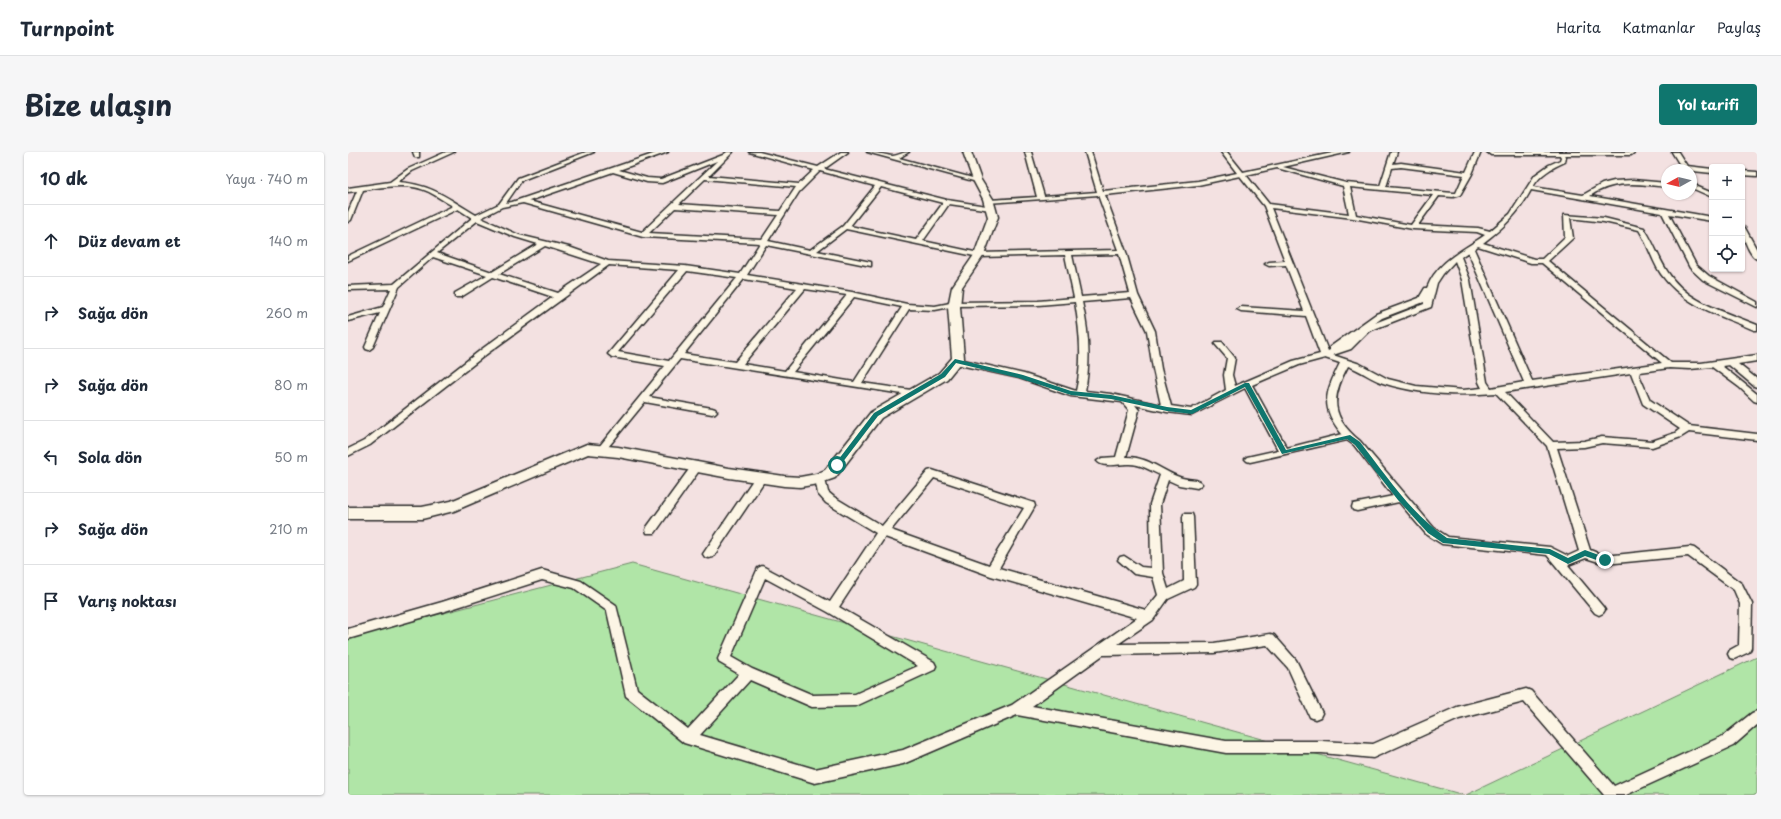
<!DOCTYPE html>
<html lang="tr">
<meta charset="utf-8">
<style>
body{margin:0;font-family:"Playpen Sans",sans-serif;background:#f6f6f7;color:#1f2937}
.controls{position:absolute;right:12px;top:12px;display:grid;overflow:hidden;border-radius:4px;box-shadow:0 1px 3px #0004}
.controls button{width:36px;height:36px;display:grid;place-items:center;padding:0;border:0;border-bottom:1px solid #e0e1e3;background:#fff;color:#1f2937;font:20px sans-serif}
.compass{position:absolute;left:1313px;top:12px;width:36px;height:36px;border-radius:50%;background:#fff;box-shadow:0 1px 3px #0004;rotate:262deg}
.stop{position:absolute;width:12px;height:12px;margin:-9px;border:3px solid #0f766e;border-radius:50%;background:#fff}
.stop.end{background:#0f766e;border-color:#fff;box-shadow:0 1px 4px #0008}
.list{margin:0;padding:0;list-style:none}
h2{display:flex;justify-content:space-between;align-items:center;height:52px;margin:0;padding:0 16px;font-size:17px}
h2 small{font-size:13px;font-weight:400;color:#747a83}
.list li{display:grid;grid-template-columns:26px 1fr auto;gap:12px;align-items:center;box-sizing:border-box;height:72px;padding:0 16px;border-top:1px solid #e0e1e3}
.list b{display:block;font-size:15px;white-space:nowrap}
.list em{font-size:13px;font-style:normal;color:#747a83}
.icon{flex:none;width:22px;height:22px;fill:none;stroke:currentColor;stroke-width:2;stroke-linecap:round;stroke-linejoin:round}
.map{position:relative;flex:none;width:1409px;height:643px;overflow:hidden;border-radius:4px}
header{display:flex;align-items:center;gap:24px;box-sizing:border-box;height:56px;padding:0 20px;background:#fff;border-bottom:1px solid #e0e1e3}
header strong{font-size:19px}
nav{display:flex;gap:22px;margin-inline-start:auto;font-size:14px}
.intro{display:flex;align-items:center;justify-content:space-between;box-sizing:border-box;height:96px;padding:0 24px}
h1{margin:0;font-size:28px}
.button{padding:10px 18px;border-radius:4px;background:#0f766e;color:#fff;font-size:14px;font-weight:700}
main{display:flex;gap:24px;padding:0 24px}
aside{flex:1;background:#fff;border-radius:4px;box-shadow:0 1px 3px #0004}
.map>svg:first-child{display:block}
</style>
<header>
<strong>Turnpoint</strong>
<nav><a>Harita</a><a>Katmanlar</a><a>Paylaş</a></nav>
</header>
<div class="intro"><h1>Bize ulaşın</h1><a class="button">Yol tarifi</a></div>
<main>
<aside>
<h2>10 dk<small>Yaya · 740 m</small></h2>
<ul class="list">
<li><svg class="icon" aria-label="ahead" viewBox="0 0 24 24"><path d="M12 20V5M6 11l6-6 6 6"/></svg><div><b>Düz devam et</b></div><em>140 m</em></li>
<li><svg class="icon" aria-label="right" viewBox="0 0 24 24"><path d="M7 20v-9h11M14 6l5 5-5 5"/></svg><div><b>Sağa dön</b></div><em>260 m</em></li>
<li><svg class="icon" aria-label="right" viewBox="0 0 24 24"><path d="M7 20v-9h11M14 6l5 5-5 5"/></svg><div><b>Sağa dön</b></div><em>80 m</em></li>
<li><svg class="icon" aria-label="left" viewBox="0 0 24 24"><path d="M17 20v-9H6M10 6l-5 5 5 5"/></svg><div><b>Sola dön</b></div><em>50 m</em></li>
<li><svg class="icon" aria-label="right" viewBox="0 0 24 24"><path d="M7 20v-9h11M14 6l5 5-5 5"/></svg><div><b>Sağa dön</b></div><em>210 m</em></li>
<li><svg class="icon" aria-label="arrive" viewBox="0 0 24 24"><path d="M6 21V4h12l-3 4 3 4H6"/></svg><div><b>Varış noktası</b></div></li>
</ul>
</aside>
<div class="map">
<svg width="1409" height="643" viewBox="0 0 1409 643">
<rect width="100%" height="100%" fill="#f3e1e1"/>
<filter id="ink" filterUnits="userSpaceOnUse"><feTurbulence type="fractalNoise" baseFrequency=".025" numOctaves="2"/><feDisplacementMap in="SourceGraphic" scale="8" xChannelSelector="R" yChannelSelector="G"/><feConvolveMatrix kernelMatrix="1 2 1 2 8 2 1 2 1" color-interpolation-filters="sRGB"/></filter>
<g filter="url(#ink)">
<g fill="#b0e5a7" stroke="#6e8869">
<path d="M284,412L1116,643H0V486Z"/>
<path d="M1409,505V643H1118Z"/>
</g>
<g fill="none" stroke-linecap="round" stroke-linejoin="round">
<g stroke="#2b2b2b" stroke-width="3">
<g id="street">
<path d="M65,0H71V5H67Z"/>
<path d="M98,0H106L64,19L50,30C83,32 101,47 128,63L151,52L170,26L238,0H246L174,28L158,51L164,50L311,0H320L271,18L299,26L313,27L375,3L379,0H385L361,24L451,32L466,18L401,0H411L470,15L493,0H500L476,17L599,48L645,55V57L643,58L601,52L575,89L631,101L770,98L750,43L639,51L638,50L641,48L689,45L677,0H683L696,44L749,40L737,0H743L755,39L850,29L889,21L873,0H879L895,20L989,0H1001L935,15L998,31L1032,34L1043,0H1049L1045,12L1053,11L1118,20L1127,0H1133L1124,22L1112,43L1105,45L1091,44L1070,73L1130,76L1142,79L1162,62L1187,23L1201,13L1212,8L1213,5L1210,0H1214L1218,4L1217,10C1204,16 1192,22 1185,35L1235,43L1254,32L1266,29L1285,28L1319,31V35C1291,32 1266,27 1242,44L1364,65V69L1321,62L1348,113L1361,124L1409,150V155L1355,128L1342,116L1314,61L1183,38C1171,61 1155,76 1135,91L1186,107H1194L1217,85L1216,63L1256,66L1296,76C1305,89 1310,105 1319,119C1339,151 1376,159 1409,173V178H1406C1372,163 1336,154 1313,122C1304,109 1300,92 1291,78L1256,70L1222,66L1225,86L1200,109L1323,211H1353L1409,203V209L1390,212L1409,227V235L1406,234L1381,213L1374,214L1409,242V250L1406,249L1391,235L1364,215L1342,217L1321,216L1292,220L1291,223L1302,248L1341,274L1409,282V288L1341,280L1333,285L1304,295L1254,291L1236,295L1209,296L1242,398L1257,404L1342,395L1346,396L1394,432L1404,452L1403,496L1401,500L1386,507L1382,506L1380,502L1382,498L1391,493L1392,452L1386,438L1340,404L1257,412L1238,406L1220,413L1255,455L1257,458L1255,461L1251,463L1247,461L1199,403L1094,392L1078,382L1051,350L1009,359L1005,358L1004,355L1005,352L1045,344L1006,293L999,288L902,310L899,309L897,307L899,305L930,298L897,236L844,263L819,260L787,253L791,258L778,305C799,304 815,320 834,326C840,328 850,326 854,332L849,336L831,333L820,328L812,352L815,421L820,437L836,429L835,365L836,362H844L845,365L848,432L846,435L820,447L805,468L770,492L866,491L922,482L926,483L948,508L974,561L972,565L967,567L962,565L940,516L919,493L866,501L755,503L684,554L878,589H974L1025,592L1109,555L1178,537L1183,539L1266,634L1375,584L1404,561L1409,559V573L1385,594L1278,643H1256L1176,550L1111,567L1025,606L974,601H878L669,563L555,612L467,631L336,591L278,544L259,459L226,436L194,428L94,460L0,487V477L94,450L194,418L233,429L268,453L289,537L340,577L391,522L372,511L370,507L410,416L414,414L418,416L482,450L528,381L478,351L470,342L467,326L472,322L476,323L480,340L486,345L534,374L580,319L584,318L686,351L687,354L651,416L798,458L810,443L805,425L786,422L770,408L772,405L776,404L793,415L803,416L802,352L812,323C802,318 791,311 779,312C771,312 754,316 749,309L754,306L768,305L781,258L774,250L723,244L671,226L607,212L603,209L607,206L676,222L728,239C735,209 732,180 727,150L690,153L607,154L587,158L561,157L514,231L570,239L571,241L567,244L332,207L301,245L364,256L367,257L369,259L367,261L364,262L297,250L256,300H250L248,298L250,296L317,214L264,205L260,202L331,118L261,113L140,201L22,293L0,304V297L16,289L134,197L205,145L145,125L113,145H107V141L139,123L85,105L51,135L25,195L21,198L18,197L17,195L32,161L0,169V165L35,155L43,137L0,138V134L46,132L124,66L110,57L0,109V104L105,54C97,50 89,44 81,40C60,30 37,35 15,38L3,68L0,70V60L9,39L0,40V36L42,30L60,17ZM369,9L294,80L181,49L265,20L299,30L314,31ZM1053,15L1116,23L1108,41H1105L1038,35L1044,16ZM929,16L995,34L1001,62L921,52L898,23ZM472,19L527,34L495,74L462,98L420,89L451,40ZM892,24L916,54L937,109L921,110L917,112L921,114L938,113L956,159L893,155L889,157L893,159L958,164L972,202L945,209L887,234L884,223L887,206L874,190H868L867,192L879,206L876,223L878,238L843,257L823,254L813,217L807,179L790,143L778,100L757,43L850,33ZM357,27L448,35L432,59L331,52ZM533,35L595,51L568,88L502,74ZM1002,35L1085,43L1063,73L1008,63ZM175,51L295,85L412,91L392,122L337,114L260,109L221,95L171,83L133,66L154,55ZM327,56L430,63L414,87L301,81ZM923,56L1005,66L1065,77L1129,80L1137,83C1116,98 1089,109 1079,136H1077L1071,146L1028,162L982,195V198L980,199ZM129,69L167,85L190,92L144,120L89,101ZM498,77L631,105L717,103L726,146L690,149L607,150L587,154L559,152L504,140L399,123L418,93L523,114V110L469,99ZM197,94L253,112L210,141L151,122ZM1130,94L1183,111H1194L1314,211L1184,229L1126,97ZM1120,100L1176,230L1143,236L1139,230L1122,128L1113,105ZM771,102L782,141L733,145L724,103ZM1107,109L1114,128L1131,230L1134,236L1115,238L1068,234L1040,227L1012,212L985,203L1003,197L1021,179L1083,155L1089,131L1095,122ZM339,119L389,126L321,209L270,200ZM396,127L449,136L387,210L336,202ZM457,137L499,143L437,219L395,212ZM506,145L554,155L506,230L445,220ZM783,146L799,179L805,217L813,253L763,242L737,239C743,209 741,180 734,150ZM1076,150V152L1027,171L1034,166ZM977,206L992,211C978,240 971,254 994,282L939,296L904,233L951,213ZM1000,214C1012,218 1023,227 1035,231C1072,243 1110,244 1148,241L1199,294L1231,399L1220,404L1202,395L1100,385L1086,376L1012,289C982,265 983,245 1000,214ZM1283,221L1295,252L1332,277L1327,281L1304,289L1254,285L1236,289L1205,290L1157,240ZM586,326L676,356L641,413L543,378ZM537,385L643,424L789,466L664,553L555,598L467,617L352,583L402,528L464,555L508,554L586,518L588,514L586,510L491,455ZM417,426L480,460L570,514L507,542L465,543L404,517L383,505Z"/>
<path d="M519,0C526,0 542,4 545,4C551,3 555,0 561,0L551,6L632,28L629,30Z"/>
<path d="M1324,0H1330L1339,14L1364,17V21L1335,18Z"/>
<path d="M1394,19L1409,20V24L1394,23Z"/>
<path d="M1343,29L1350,35L1364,41V45L1346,37L1343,35Z"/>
<path d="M1394,74L1397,76L1409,98V107C1401,104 1394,83 1394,74Z"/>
<path d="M349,310L354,314L353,316L307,381H299L298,378L299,375L345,312Z"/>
<path d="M413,321L417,322L418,325L417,328L365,405L361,406L357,405L355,402L357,399L409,322Z"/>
</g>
</g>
<g stroke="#2b2b2b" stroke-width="3">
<g id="secondary">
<path d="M615,0H623L633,28L645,47L650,65L636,103L614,135L612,155L616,206L599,227L533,266L487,326L470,332L452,335L436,334L381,326L270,305L240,302L106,359L74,367H0V355H74L103,349L239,292L270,295L381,316L436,324L452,325L468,322L477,318L523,260L591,221L604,206L600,155L604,135L626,103L640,65L635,47L625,28Z"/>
<path d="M1139,0H1287L1283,3H1143Z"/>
</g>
</g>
<use href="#street" fill="#fcf5e5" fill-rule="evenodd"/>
<use href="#secondary" fill="#fcf5e5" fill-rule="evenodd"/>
</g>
</g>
<path fill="#0f766e" d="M607,207L675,223L723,239L763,243L819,255L843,258L897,231H901L938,298L1002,283L1012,290C1038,323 1063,362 1099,386L1202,397L1220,406L1237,398L1259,406L1260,408L1257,411L1237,404L1220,412L1201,402L1095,391L1080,381L1050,348L1007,293L999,287L934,302L897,235L844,262L819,259L763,247L723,243L671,226L608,211L597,225L530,264L491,315H487V312L526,261L593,222Z"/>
</svg>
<div class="controls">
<button>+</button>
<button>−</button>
<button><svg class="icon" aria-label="locate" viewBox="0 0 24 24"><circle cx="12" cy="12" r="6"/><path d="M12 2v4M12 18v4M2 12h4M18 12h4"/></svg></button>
</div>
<svg class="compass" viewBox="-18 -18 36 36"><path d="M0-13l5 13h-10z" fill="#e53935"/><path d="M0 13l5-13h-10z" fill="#747a83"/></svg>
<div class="stop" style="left:489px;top:313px"></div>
<div class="stop end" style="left:1257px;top:408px"></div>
</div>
</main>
